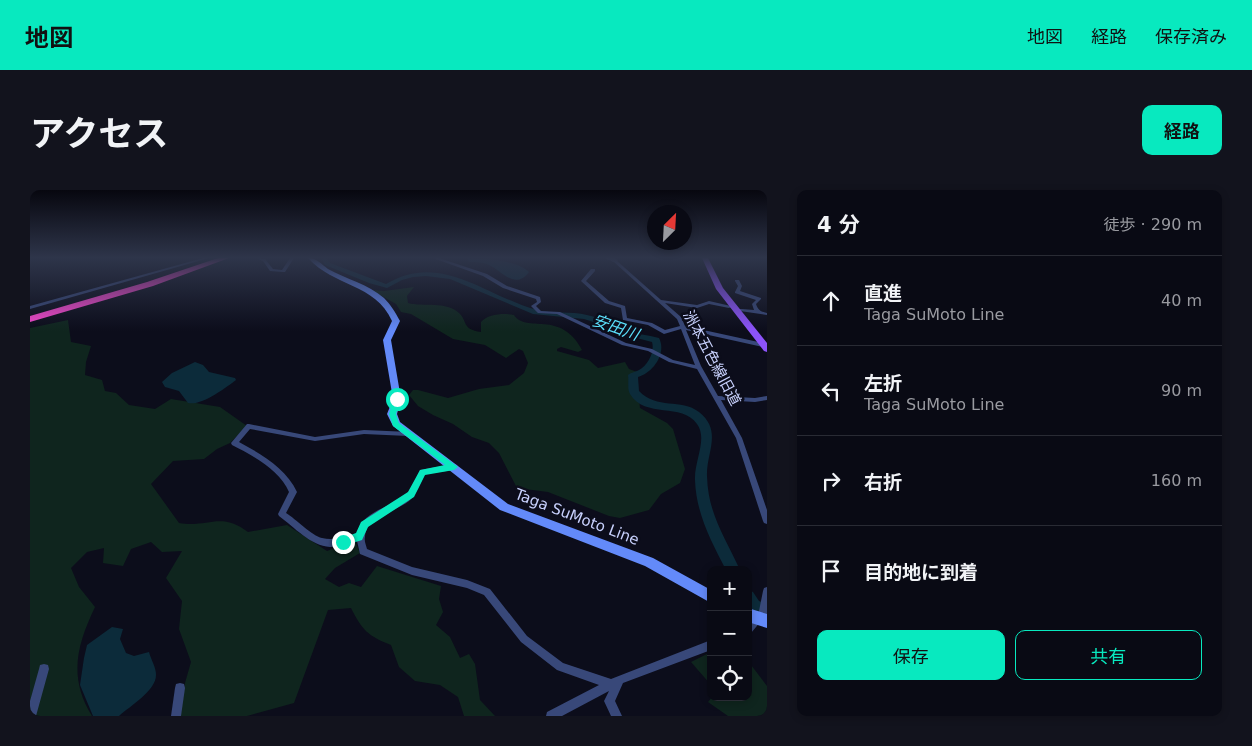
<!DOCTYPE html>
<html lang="ja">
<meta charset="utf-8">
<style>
body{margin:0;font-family:"DejaVu Sans","Noto Sans JP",sans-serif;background:#12131d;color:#f1f3f6}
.controls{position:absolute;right:15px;bottom:15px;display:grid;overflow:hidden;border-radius:10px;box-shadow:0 2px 8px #0003}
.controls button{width:45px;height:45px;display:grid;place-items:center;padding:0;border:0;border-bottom:1px solid #292b34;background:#090a14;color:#f1f3f6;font:25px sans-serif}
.compass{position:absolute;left:617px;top:15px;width:45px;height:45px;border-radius:50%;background:#090a14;box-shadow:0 2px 8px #0003;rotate:24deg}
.stop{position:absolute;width:15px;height:15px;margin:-11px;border:4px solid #08e9bf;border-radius:50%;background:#fff}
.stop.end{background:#08e9bf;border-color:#fff;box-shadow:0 1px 5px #0008}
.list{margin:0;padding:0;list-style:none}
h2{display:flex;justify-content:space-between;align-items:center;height:65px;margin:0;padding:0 20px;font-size:21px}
h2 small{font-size:16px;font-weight:400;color:#999aa0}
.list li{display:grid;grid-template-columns:32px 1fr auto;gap:15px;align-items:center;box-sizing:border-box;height:90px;padding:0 20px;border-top:1px solid #292b34}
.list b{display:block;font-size:19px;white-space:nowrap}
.list p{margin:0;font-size:16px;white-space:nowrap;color:#999aa0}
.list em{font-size:16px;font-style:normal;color:#999aa0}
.actions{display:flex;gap:10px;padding:15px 20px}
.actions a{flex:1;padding:11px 0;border:1px solid #08e9bf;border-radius:10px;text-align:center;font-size:18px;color:#08e9bf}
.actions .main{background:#08e9bf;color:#111}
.icon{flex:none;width:28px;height:28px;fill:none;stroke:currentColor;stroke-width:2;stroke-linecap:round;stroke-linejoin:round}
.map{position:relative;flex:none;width:737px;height:526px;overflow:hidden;border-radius:10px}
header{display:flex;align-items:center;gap:30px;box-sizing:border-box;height:70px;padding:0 25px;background:#08e9bf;color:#111}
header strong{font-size:24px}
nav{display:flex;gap:28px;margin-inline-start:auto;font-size:18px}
.intro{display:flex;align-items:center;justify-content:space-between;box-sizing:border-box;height:120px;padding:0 30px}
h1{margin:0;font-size:35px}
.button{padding:12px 22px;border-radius:10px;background:#08e9bf;color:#111;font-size:18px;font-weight:700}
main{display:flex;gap:30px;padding:0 30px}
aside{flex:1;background:#090a14;border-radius:10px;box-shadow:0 2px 8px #0003}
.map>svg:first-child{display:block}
</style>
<header>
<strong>地図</strong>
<nav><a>地図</a><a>経路</a><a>保存済み</a></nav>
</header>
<div class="intro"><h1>アクセス</h1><a class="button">経路</a></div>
<main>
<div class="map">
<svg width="737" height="526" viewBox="0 0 737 526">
<rect width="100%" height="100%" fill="#0c0d1b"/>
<g fill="#0f251e">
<path d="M384,97L377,106L378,113C393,117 417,111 429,123C438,131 431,139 451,142V132C458,124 474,123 484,125C496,144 531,119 552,160L548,162L531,157L527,159V161L559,170L568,178L595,172L599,179L607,182L602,184V197L609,209L610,218L637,233L643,239L655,279L650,293L631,304L619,320L590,328L579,326L518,302L487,298L469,263L459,253L442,247L423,234L403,225L388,216L379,205L383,200H388L418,208L449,199L479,195L494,183L498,173L493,161L489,159L476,168L455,155L423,149L381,124L371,122L366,114L341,100L354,101Z"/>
<path d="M38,130L41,152L61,156L56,172L55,185L72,190L75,201L86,203L99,215L125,219L141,209L190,217L217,236L200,253L187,259L174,269L143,271L121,294L149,333C178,338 191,321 218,342L257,335L297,361L325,351L330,363L305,378L295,389L309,397L319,393L331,397L347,376L411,396L409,409L413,422L406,435L420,447L430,468L439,464L445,474L450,510L465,526H434L428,507L410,495L385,491L369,477L361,455C338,446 332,440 321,418L298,420L264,513L217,526H150L155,493L161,472L149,439L152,411L136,388L152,361L132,362L121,352L101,359L93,376L73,373L74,358L57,362L41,378L49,397L65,417C47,455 38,487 62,526H0V138Z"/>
<path d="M681,462V495L661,472Z"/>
<path d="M718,471L737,496V526H698L678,512L682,507H718Z"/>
</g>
<g fill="#0c2b3a">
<path d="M436,68C452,68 488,70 499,82C485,101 471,80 459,75C453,72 446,72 439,72Z"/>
<path d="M165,172L173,175L179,182L205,188L206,190C195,198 172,216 158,213L149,201L135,197L132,192L142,183Z"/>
<path d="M82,437L93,439L90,449L96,463L104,466L119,462C121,470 126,477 126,485C126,501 100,516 89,526H63L50,495L54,468L57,455Z"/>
</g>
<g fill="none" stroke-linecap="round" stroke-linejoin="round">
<g fill="#0c2b3a" fill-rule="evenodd">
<path d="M291,68H297L300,73L356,94C411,61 455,106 507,120C523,124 541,121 557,125C571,128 583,134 596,140C606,144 618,145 629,148C637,163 623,183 608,187L609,201C627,220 651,208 669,222C693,241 676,263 677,286C678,324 695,347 710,380H696C681,351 666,323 665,290C664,271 678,249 667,234C652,212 615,229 600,204C597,199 599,191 598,185C602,182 605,182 609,180C618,175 625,162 622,152L591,144L573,135L554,129L503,124L420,89L396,86L383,87L372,90L357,98L339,93L295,75Z"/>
<path d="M718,400L723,402L729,411L737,414V428L719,422Z"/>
</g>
<g fill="#384879" fill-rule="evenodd">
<path d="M173,68H179L0,119V116Z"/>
<path d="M226,68L235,69L243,79L252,80L260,68H264L255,82H253L240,81L233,71Z"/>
<path d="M403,68H409L457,84L477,96L510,107L511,112L506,116L511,121L530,122L596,153L622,159L643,170L665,175L651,139L634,144L618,135L593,130L591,118L575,113L551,91L561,79H565V81L556,91L579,111L595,116L597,128L622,133L635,140L650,136L647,129L584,72L574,68H580L586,70L631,110L667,115L679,111L701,116V117L699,118L679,114L667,118L635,113L651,127L655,136L737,154V158L656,140L671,176L688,206L725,208L737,206V210L725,212L691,210L712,248L737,320V334L734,333L733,331L706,248L667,179L639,172L618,161L592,155L527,124L508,123L501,116L507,112L506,109L473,98L453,86Z"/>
<path d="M705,90H709L712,96L710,101L731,108V109L726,114C728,120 731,122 737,123V125L710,121V119H712L724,120L722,114L726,110L705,103V102L708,96L705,91Z"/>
<path d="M217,234H219L285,247L334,240L380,242L381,244L378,246L334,244L285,251L220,239L209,252C231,264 256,278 267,302L256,323C266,329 282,346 292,348C303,351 316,347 327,344C332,321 357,319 373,307C382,300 385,290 390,280L424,274L427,275L428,277L427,279L424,280L395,284C390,294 387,304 379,311C365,322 336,326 335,347C334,351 336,355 337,359L382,377L437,390L460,399L497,446L533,473L581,489L681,450V460L593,493L585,511L592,526H581L574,511L579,501L532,526H516L517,522L569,495L527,480L491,452L454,405L437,398L382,385L330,364L327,351C318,354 309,357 300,357C281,356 264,337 249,326L248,324L259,302C250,280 222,265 202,255L201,253Z"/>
<path d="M737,397V424L721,443L718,445V433L729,421L733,401L734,398Z"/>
<path d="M14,474L18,475L19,479L6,526H0V511L9,479L10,475Z"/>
<path d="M150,493L154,494L155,498L151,526H141L145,498L146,494Z"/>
</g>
<path fill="#384879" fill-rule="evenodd" d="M579,68H585L588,71L583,72Z"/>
<g fill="#638af9" fill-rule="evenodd">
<path d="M278,68C287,68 291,74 298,79C316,89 338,94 354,108C361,115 365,122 370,131L361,150L371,209L367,224L370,232L478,314L623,368L681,400V413L615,376L470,320L363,236L357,224L363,209L353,150L362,131C345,93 304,97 278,68Z"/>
<path d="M718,418L737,424V438L718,432Z"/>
</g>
<path fill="#8c53f9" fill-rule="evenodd" d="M672,68H678L693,98L737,153V162L734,161L686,99Z"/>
<path fill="#f848cf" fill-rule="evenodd" d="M188,68H199L123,96L0,132V126L117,92Z"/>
</g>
<linearGradient id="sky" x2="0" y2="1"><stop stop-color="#07070f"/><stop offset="0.48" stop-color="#2e354a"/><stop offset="1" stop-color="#2e354a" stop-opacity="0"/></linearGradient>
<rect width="737" height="141" fill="url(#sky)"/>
<path fill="#08e9bf" d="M364,208L371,209L366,224L369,233L428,277L424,280L395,285L384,307L338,337L332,350L313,356L308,352L310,349L326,343L331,332L378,302L390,280L415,275L363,236L359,224Z"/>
<g text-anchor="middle" stroke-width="5" stroke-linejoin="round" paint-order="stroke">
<g font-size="15" fill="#c8d1fd" stroke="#0c0d1b">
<text transform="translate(682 168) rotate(62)" y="5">洲本五色線旧道</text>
<text transform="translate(547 327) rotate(21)" y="5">Taga SuMoto Line</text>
</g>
<g font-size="16" font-style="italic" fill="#5addf9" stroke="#0c0d1b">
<text transform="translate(586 137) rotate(19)" y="6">安田川</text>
</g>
</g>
</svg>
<div class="controls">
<button>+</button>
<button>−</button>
<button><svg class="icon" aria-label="locate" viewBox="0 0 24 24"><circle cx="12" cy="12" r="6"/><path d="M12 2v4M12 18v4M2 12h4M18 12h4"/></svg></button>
</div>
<svg class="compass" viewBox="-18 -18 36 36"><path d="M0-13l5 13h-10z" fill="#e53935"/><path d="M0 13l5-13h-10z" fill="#999aa0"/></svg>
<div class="stop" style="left:367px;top:209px"></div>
<div class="stop end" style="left:313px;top:352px"></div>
</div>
<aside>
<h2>4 分<small>徒歩 · 290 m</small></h2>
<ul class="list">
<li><svg class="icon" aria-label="ahead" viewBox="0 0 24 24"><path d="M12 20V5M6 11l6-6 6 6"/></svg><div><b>直進</b><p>Taga SuMoto Line</p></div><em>40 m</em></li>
<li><svg class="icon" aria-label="left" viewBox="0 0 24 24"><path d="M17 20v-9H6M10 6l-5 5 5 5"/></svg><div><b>左折</b><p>Taga SuMoto Line</p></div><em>90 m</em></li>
<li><svg class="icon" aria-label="right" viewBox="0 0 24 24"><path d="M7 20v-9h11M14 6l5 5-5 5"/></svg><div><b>右折</b></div><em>160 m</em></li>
<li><svg class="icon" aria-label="arrive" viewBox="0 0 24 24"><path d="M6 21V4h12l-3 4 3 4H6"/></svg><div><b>目的地に到着</b></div></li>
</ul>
<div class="actions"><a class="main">保存</a><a>共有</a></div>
</aside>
</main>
